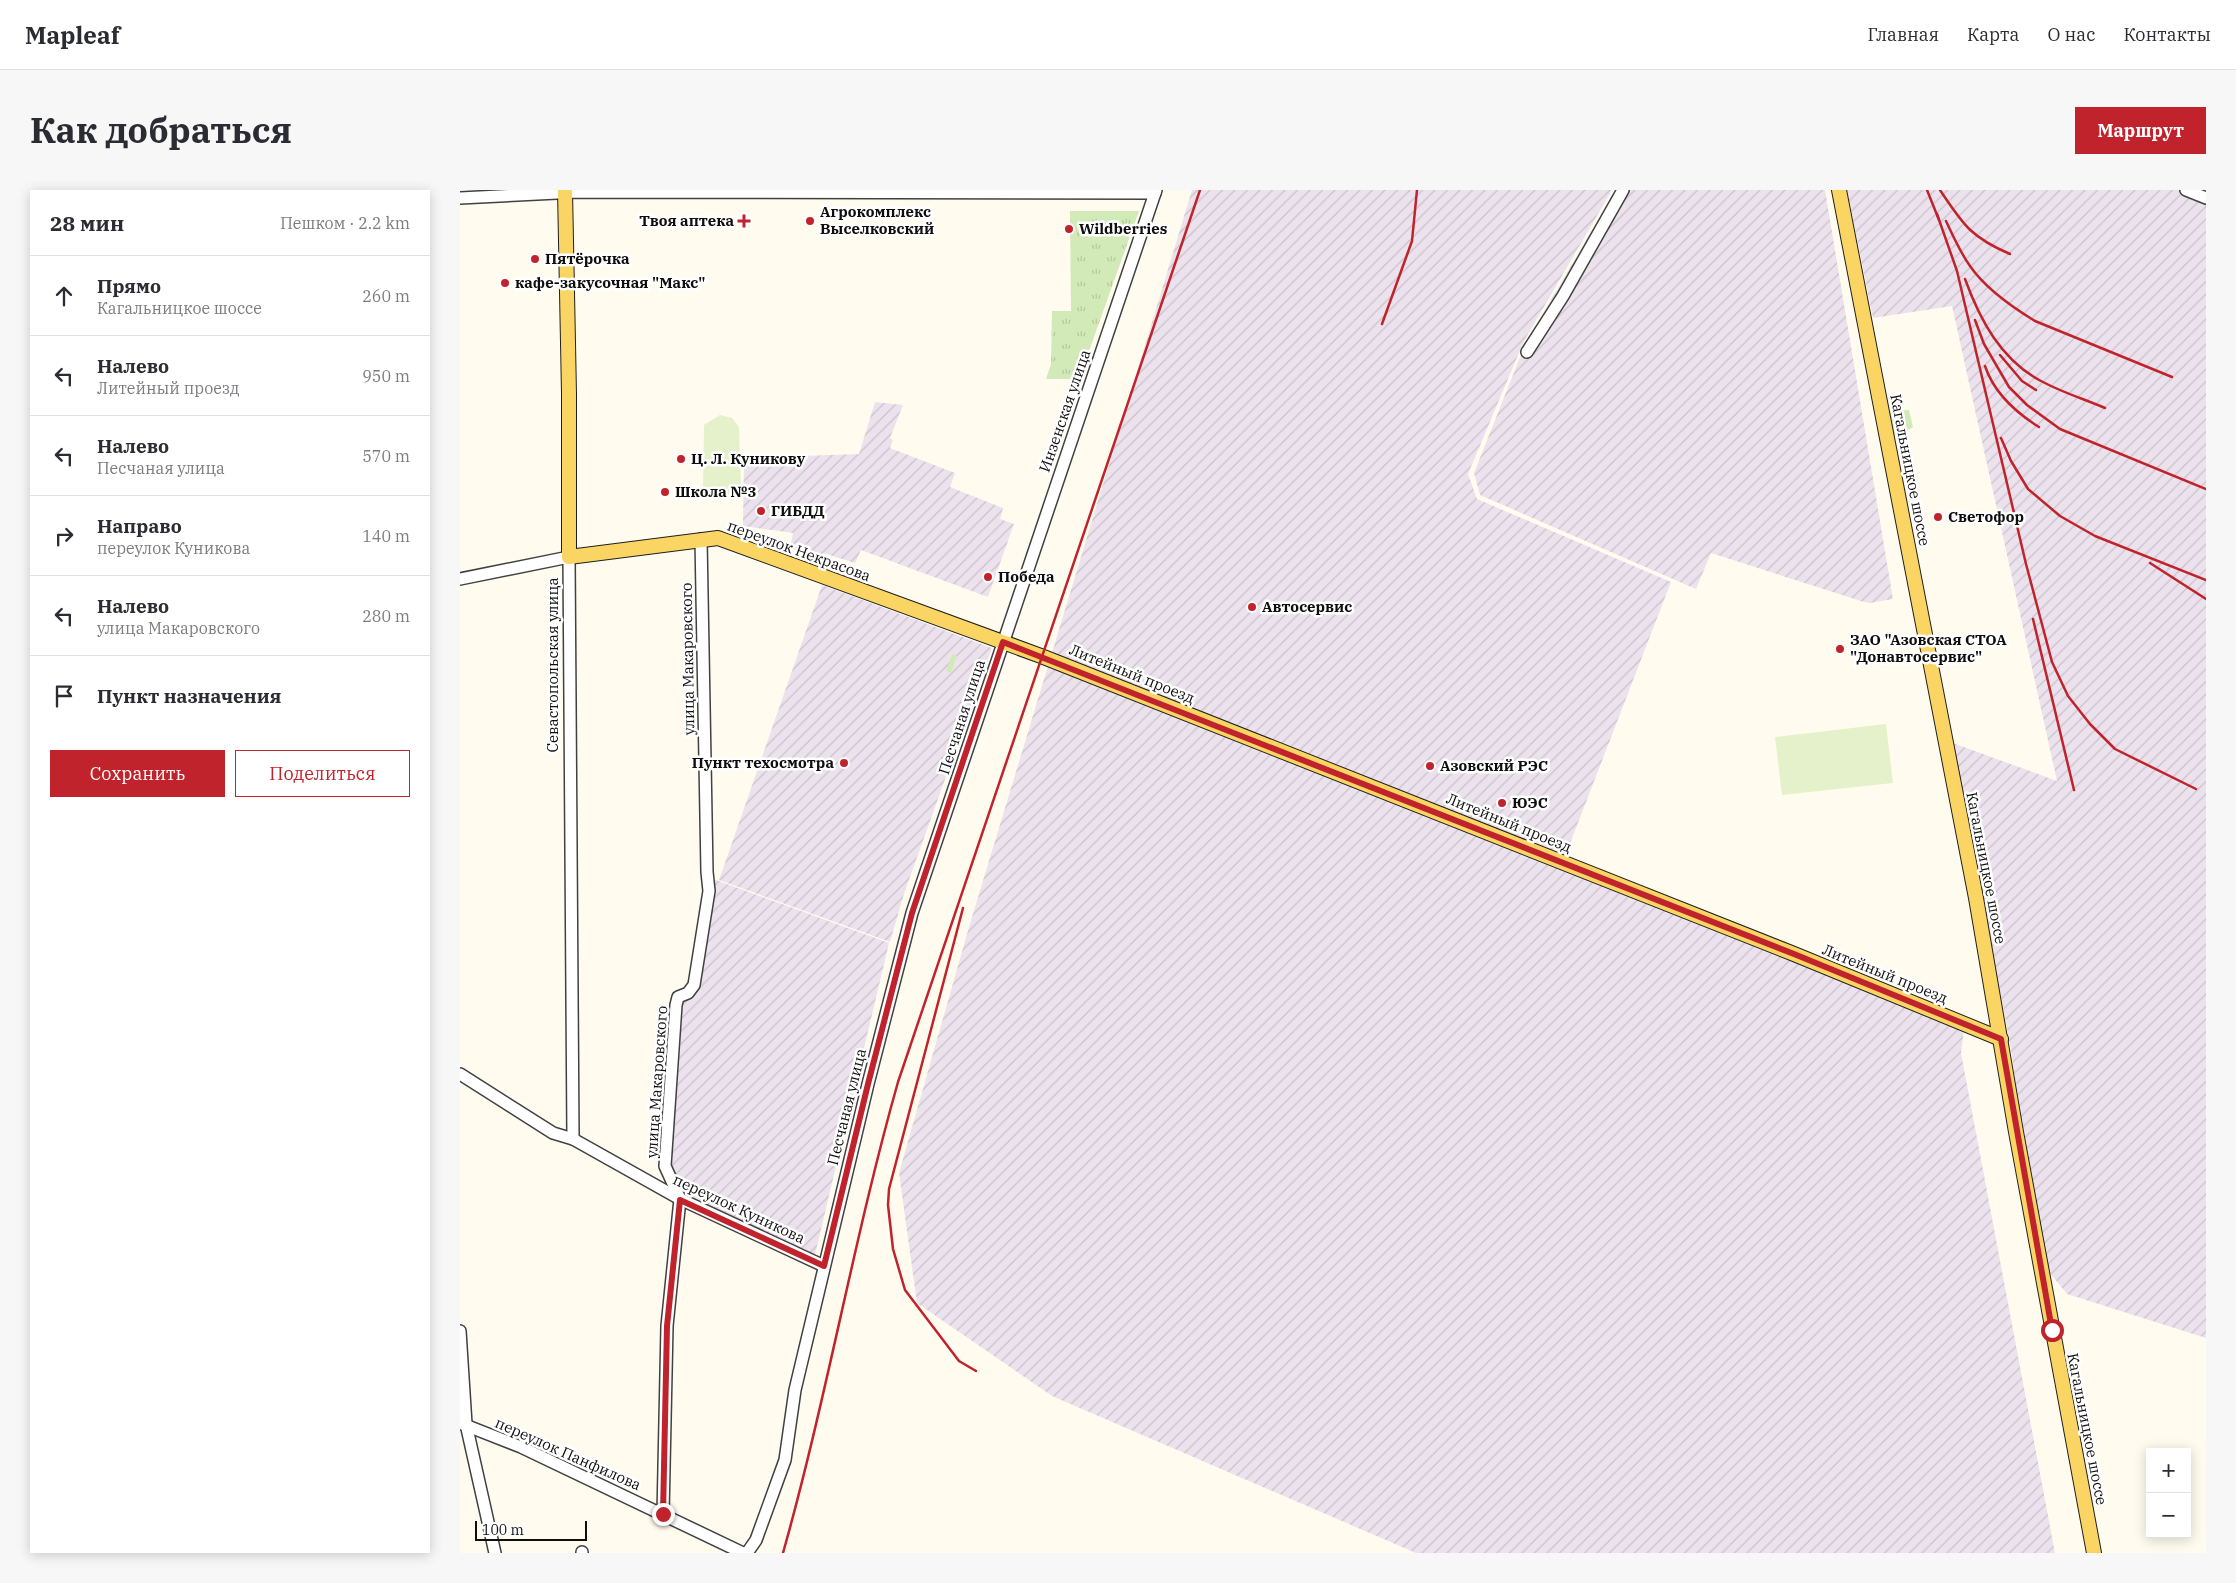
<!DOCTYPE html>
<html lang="ru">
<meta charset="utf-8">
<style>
body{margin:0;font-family:"IBM Plex Serif",serif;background:#f7f7f7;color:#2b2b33}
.controls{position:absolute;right:15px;bottom:15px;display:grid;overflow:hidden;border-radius:0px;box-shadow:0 2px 12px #0003}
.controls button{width:45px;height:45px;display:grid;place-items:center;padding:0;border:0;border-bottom:1px solid #e1e1e2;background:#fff;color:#2b2b33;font:25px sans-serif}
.scale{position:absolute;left:15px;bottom:12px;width:112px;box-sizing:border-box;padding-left:5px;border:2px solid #0e0e0e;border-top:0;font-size:14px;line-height:18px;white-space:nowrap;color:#0e0e0e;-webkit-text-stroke:4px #fff;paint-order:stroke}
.stop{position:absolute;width:15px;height:15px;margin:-11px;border:4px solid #c1232c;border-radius:50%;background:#fff}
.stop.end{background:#c1232c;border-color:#fff;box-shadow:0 1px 5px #0008}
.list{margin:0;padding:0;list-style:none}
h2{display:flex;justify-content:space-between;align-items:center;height:65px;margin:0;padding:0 20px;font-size:21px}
h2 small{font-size:16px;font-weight:400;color:#7c7c81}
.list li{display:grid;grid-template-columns:32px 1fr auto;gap:15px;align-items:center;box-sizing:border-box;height:80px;padding:0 20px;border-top:1px solid #e1e1e2}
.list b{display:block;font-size:19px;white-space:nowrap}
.list p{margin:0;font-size:16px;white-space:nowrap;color:#7c7c81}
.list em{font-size:16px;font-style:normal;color:#7c7c81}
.actions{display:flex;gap:10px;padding:15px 20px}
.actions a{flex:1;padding:11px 0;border:1px solid #c1232c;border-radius:0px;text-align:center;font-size:18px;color:#c1232c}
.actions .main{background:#c1232c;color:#fff}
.icon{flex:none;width:28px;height:28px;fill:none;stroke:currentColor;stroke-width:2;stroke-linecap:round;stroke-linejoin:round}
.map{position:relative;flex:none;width:1746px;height:1363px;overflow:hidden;border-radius:0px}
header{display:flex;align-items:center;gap:30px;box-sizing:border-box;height:70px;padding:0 25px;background:#fff;border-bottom:1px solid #e1e1e2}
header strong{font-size:24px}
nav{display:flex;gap:28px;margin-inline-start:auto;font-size:18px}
.intro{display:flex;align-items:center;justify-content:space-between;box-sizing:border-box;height:120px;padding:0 30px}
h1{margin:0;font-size:35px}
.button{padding:12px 22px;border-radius:0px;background:#c1232c;color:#fff;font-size:18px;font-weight:700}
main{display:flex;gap:30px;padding:0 30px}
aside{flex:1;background:#fff;border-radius:0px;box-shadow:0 2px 12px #0003}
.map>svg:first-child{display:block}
</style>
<header>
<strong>Mapleaf</strong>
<nav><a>Главная</a><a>Карта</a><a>О нас</a><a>Контакты</a></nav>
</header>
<div class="intro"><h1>Как добраться</h1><a class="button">Маршрут</a></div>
<main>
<aside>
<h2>28 мин<small>Пешком · 2.2 km</small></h2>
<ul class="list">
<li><svg class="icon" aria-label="ahead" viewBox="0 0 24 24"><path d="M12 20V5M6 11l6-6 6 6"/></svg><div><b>Прямо</b><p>Кагальницкое шоссе</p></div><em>260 m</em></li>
<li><svg class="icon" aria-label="left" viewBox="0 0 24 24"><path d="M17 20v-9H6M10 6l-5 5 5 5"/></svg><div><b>Налево</b><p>Литейный проезд</p></div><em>950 m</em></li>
<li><svg class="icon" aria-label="left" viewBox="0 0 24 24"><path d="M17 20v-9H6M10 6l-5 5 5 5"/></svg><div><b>Налево</b><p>Песчаная улица</p></div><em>570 m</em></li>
<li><svg class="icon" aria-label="right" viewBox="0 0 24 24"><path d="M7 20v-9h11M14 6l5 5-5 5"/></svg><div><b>Направо</b><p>переулок Куникова</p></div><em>140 m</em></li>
<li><svg class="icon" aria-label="left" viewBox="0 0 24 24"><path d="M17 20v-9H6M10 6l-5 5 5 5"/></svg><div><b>Налево</b><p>улица Макаровского</p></div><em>280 m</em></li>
<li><svg class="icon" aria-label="arrive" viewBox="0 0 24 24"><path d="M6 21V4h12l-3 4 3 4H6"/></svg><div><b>Пункт назначения</b></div></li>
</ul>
<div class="actions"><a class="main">Сохранить</a><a>Поделиться</a></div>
</aside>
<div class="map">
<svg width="1746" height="1363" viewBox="0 0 1746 1363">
<defs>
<pattern id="industrial-furrows" width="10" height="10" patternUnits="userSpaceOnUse" patternTransform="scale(1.25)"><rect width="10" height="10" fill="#ece2ed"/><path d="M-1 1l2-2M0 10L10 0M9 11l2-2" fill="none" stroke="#c9c1ca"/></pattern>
<pattern id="park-tufts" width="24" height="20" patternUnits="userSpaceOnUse" patternTransform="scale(1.25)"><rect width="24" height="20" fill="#d2eab8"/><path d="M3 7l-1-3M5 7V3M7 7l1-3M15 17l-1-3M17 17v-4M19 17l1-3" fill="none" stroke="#b3c89d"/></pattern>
</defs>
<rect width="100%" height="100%" fill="#fffcef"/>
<g fill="url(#industrial-furrows)">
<path d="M732,0H1152L1064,151L1008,284L1017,309L1211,392L1101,677L1504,839L1501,863L1595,1363H956L592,1206L457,1113L439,983L509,737Z"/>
<path d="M1156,0H1365L1433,409L1410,413L1404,412L1251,363L1236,399L1020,305L1014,283L1066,152Z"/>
<path d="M1387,0H1746V1148L1607,1104L1579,1070L1551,859L1493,553L1597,591L1492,116L1413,128Z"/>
<path d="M415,212L443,215L430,248L433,250L430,258L495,283L490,297L543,318L540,329L554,334L528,407L401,360L395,373L363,363L360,369L330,358L333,343L283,336L284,268L399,264Z"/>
<path d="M362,395L532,458L444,704L430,752L259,690Z"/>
<path d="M253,689L429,753L354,1069L221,1008L206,976L222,809L236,796Z"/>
</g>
<g fill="#d2eab8">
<path d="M1449,220L1453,237L1437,246L1433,244L1428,223L1430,221Z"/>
<path d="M492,464L497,466L491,483L486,481Z"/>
</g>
<path fill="url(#park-tufts)" d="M610,21H679L619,189H586L591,174L592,121H611Z"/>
<g fill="#e4f1ca">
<path d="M260,225L272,228L279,237L281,295L275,306C263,310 252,310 243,300L244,235Z"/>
<path d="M1426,534L1433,593L1322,605L1315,547Z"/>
</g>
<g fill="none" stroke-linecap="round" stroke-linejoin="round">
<g stroke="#414141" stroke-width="14">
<g id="minor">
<path d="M1726,0L1746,8"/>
<path d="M0,8L117,2L695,3"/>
<path d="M1067,162L1103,106L1163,0"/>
<path d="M0,389L109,367L113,949"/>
<path d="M0,884L93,943L113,949L220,1009L364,1076"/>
<path d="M0,1141L6,1234L35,1363"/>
<path d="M0,1233L61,1257L283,1363"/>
<path d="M203,1324L207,1136L220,1009L205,976L216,815L218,807L228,803L234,795L249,701L247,682L241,349"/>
<path d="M122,1362V1363"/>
<path d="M287,1363L296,1350L325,1270L335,1200L408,894L452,723L696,0"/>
</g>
</g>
<g stroke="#1f1f1f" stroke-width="16">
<g id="major">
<path d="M105,0L109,204V367L258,348L581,466L1334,764L1541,849"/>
<path d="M1379,0L1516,708L1556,942L1634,1363"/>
</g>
</g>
<use href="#minor" stroke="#fff" stroke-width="11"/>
<use href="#major" stroke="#fad564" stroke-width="14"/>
<g stroke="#c1232c" stroke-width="2.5">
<path d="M1467,0L1479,30"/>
<path d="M1480,0C1503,34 1510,47 1550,64"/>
<path d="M1477,24L1497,81L1566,374L1592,472L1608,506L1630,534L1655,559L1736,599"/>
<path d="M1486,31C1493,46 1500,62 1510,76C1525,98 1552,117 1575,131L1712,187"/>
<path d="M1505,89C1520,130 1541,170 1581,191C1601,202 1624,209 1645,218"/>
<path d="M1515,130L1524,154L1549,197L1567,215L1600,239L1746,299"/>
<path d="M922,134L952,51L957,0"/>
<path d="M1540,165L1562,191L1576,200"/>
<path d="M1525,176C1534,203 1555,222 1579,237"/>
<path d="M1541,248L1551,271L1568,299L1600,326L1635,346L1746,390"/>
<path d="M1690,373L1746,409"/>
<path d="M1573,429L1614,600"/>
<path d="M503,718L429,999L428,1015L433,1059L445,1100L499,1171L516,1181"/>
<path d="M323,1363C367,1207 394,1047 438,892L740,0"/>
</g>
</g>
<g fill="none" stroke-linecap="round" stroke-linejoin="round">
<path stroke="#c1232c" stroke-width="6" d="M203,1324L207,1136L220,1010L364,1076L408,894L452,723L543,452L1334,764L1541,849L1592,1140"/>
</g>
<g fill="#c1232c" stroke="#fff" stroke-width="2">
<path d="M281.5 23.5h5v5h5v5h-5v5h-5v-5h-5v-5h5z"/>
<circle cx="350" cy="31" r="5"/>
<circle cx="609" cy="39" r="5"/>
<circle cx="75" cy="69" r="5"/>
<circle cx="45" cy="93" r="5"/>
<circle cx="221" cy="269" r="5"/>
<circle cx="205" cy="302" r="5"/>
<circle cx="301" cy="321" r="5"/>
<circle cx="1478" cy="327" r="5"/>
<circle cx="528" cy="387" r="5"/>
<circle cx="792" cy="417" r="5"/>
<circle cx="1380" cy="459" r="5"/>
<circle cx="384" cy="573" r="5"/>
<circle cx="970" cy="576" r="5"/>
<circle cx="1042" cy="613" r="5"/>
</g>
<g text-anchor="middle" stroke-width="5" stroke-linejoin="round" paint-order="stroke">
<g font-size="15" font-weight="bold" fill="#0e0e0e" stroke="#fff" text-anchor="start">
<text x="360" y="27">Агрокомплекс<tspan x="360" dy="17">Выселковский</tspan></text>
<text x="274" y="36" text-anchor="end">Твоя аптека</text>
<text x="619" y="44">Wildberries</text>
<text x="85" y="74">Пятёрочка</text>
<text x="55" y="98">кафе-закусочная "Макс"</text>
<text x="231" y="274">Ц. Л. Куникову</text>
<text x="215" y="307">Школа №3</text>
<text x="311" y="326">ГИБДД</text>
<text x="1488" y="332">Светофор</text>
<text x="538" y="392">Победа</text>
<text x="802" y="422">Автосервис</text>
<text x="1390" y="455">ЗАО "Азовская СТОА<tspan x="1390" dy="17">"Донавтосервис"</tspan></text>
<text x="374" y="578" text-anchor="end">Пункт техосмотра</text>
<text x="980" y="581">Азовский РЭС</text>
<text x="1052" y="618">ЮЭС</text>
</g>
<g font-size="15" fill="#0e0e0e" stroke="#fff">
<text transform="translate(605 221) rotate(-71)" y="5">Инзенская улица</text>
<text transform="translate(1450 280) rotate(79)" y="5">Кагальницкое шоссе</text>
<text transform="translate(339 361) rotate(20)" y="5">переулок Некрасова</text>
<text transform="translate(228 469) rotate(-91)" y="5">улица Макаровского</text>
<text transform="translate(93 475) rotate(-90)" y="5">Севастопольская улица</text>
<text transform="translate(672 484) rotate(22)" y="5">Литейный проезд</text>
<text transform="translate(502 527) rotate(-72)" y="5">Песчаная улица</text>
<text transform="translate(1049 633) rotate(22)" y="5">Литейный проезд</text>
<text transform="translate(1526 678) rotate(79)" y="5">Кагальницкое шоссе</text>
<text transform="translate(1425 784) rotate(22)" y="5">Литейный проезд</text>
<text transform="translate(197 892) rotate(-86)" y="5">улица Макаровского</text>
<text transform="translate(387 917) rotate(-76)" y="5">Песчаная улица</text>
<text transform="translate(279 1019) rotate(25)" y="5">переулок Куникова</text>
<text transform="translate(1627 1239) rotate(79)" y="5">Кагальницкое шоссе</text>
<text transform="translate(108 1264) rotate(24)" y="5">переулок Панфилова</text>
</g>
</g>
</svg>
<div class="controls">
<button>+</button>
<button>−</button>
</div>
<div class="scale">100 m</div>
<div class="stop" style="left:1592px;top:1140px"></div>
<div class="stop end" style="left:203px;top:1324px"></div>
</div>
</main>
